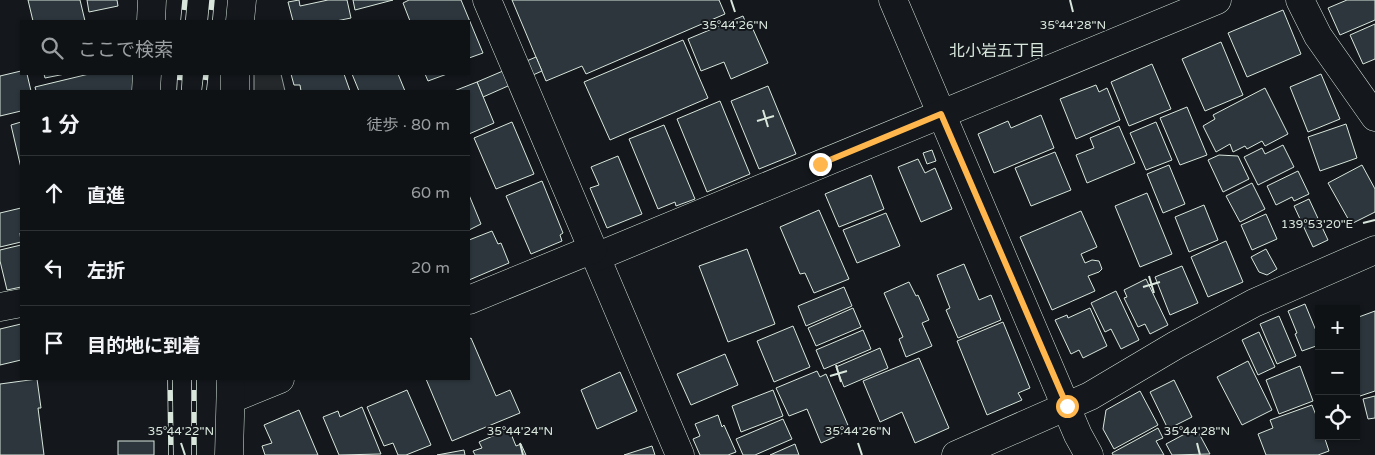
<!DOCTYPE html>
<html lang="ja">
<meta charset="utf-8">
<style>
body{margin:0;font-family:"Varela Round","Noto Sans JP",sans-serif;background:#181b1e;color:#f1f3f6}
.controls{position:absolute;right:15px;bottom:15px;display:grid;overflow:hidden;border-radius:0px;box-shadow:0 1px 4px #0004}
.controls button{width:45px;height:45px;display:grid;place-items:center;padding:0;border:0;border-bottom:1px solid #2f3234;background:#0f1215;color:#f1f3f6;font:25px sans-serif}
.stop{position:absolute;width:15px;height:15px;margin:-11px;border:4px solid #ffb74d;border-radius:50%;background:#fff}
.stop.end{background:#ffb74d;border-color:#fff;box-shadow:0 1px 5px #0008}
.list{margin:0;padding:0;list-style:none}
h2{display:flex;justify-content:space-between;align-items:center;height:65px;margin:0;padding:0 20px;font-size:21px}
h2 small{font-size:16px;font-weight:400;color:#9b9ea0}
.list li{display:grid;grid-template-columns:32px 1fr auto;gap:15px;align-items:center;box-sizing:border-box;height:75px;padding:0 20px;border-top:1px solid #2f3234}
.list b{display:block;font-size:19px;white-space:nowrap}
.list em{font-size:16px;font-style:normal;color:#9b9ea0}
.icon{flex:none;width:28px;height:28px;fill:none;stroke:currentColor;stroke-width:2;stroke-linecap:round;stroke-linejoin:round}
.map{position:relative;flex:none;width:1375px;height:455px;overflow:hidden}
.search{position:absolute;background:#0f1215;box-shadow:0 1px 4px #0004;left:20px;top:20px;width:450px;height:55px;display:flex;align-items:center;gap:12px;box-sizing:border-box;padding:0 18px;border-radius:0px;color:#9b9ea0;font-size:19px}
.panel{position:absolute;background:#0f1215;box-shadow:0 1px 4px #0004;left:20px;top:90px;width:450px;height:290px;border-radius:0px}
.map>svg:first-child{display:block}
</style>
<div class="map">
<svg width="1375" height="455" viewBox="0 0 1375 455">
<rect width="100%" height="100%" fill="#14181c"/>
<path fill="#24282b" stroke="#939e99" d="M254,74H281L285,91H254Z"/>
<g fill="#2c363c" stroke="#d8e6dc">
<path d="M28,0H80L85,21H33Z"/>
<path d="M87,0H117L118,6L89,12Z"/>
<path d="M299,0L300,6L328,0H347L351,18L336,21H293L288,2Z"/>
<path d="M353,0H393L355,10Z"/>
<path d="M409,0H461L483,53L469,58V21H410L403,3Z"/>
<path d="M512,0H719L725,14L586,74L582,66L546,81Z"/>
<path d="M1347,0H1375V20L1340,35L1328,8Z"/>
<path d="M1283,10L1301,54L1247,77L1228,33Z"/>
<path d="M743,16L748,28L752,27L768,63L731,79L724,62L701,71L688,39Z"/>
<path d="M1375,24V59L1363,64L1350,35Z"/>
<path d="M683,40L708,98L610,140L584,82Z"/>
<path d="M1221,42L1243,95L1205,111L1182,59Z"/>
<path d="M536,57L542,71L483,97L477,82Z"/>
<path d="M1152,64L1171,109L1129,126L1111,82Z"/>
<path d="M21,71V74H27L31,91H21V111L0,116V76Z"/>
<path d="M44,74H65L45,78Z"/>
<path d="M89,74H138L135,91H36L35,87Z"/>
<path d="M291,74H344L350,91H301L300,85H294Z"/>
<path d="M352,74H398L405,91H359Z"/>
<path d="M425,74H447L428,81Z"/>
<path d="M1321,74L1340,119L1308,132L1290,87Z"/>
<path d="M477,82L494,123L469,134V91H454Z"/>
<path d="M1096,85L1099,92L1107,88L1120,120L1076,139L1060,99Z"/>
<path d="M768,86L796,154L759,169L731,101Z"/>
<path d="M1265,88L1288,134L1265,146L1262,141L1247,149L1245,146L1233,152L1230,144L1216,152L1203,126L1215,119L1213,115Z"/>
<path d="M720,101L750,174L707,192L677,119Z"/>
<path d="M1187,107L1207,155L1180,165L1160,118Z"/>
<path d="M1041,115L1054,148L994,173L978,134L1008,121L1011,128Z"/>
<path d="M21,122V168L11,125Z"/>
<path d="M512,122L534,174L496,189L474,138Z"/>
<path d="M1156,122L1172,160L1146,170L1130,133Z"/>
<path d="M1346,124L1357,158L1320,171L1308,137Z"/>
<path d="M664,125L695,199L676,206L675,202L658,209L629,139Z"/>
<path d="M1119,126L1135,163L1087,183L1076,155L1094,148L1090,138Z"/>
<path d="M1283,145L1294,167L1258,185L1244,157L1262,148L1265,154Z"/>
<path d="M932,150L936,161L927,164L923,153Z"/>
<path d="M1055,152L1071,190L1031,206L1015,168Z"/>
<path d="M1219,155L1238,156L1249,179L1223,192L1208,160Z"/>
<path d="M618,156L642,214L607,228L590,188L599,185L591,167Z"/>
<path d="M918,159L925,173L935,168L952,209L921,222L898,167Z"/>
<path d="M1169,165L1185,204L1163,213L1147,174Z"/>
<path d="M1362,165L1375,189V212L1351,224L1328,183Z"/>
<path d="M1298,171L1309,194L1294,201L1292,197L1276,205L1267,186Z"/>
<path d="M871,175L884,209L839,227L825,194Z"/>
<path d="M542,181L563,233L560,235L562,241L531,254L506,196Z"/>
<path d="M1252,183L1265,209L1240,222L1226,196Z"/>
<path d="M1147,193L1172,254L1140,267L1115,206Z"/>
<path d="M469,195L481,224L469,230Z"/>
<path d="M1309,199L1328,240L1313,247L1294,206Z"/>
<path d="M1204,205L1218,240L1189,252L1175,217Z"/>
<path d="M21,208V232L20,233L21,242L0,247V213Z"/>
<path d="M819,210L849,279L814,293L805,273L800,274L780,227Z"/>
<path d="M1081,211L1097,247L1081,254L1085,263L1092,260L1099,261L1102,269L1099,272L1088,276L1095,291L1052,310L1020,237Z"/>
<path d="M886,213L900,246L857,263L843,230Z"/>
<path d="M1266,214L1277,239L1252,250L1241,225Z"/>
<path d="M492,231L498,244L501,243L509,263L469,280V240Z"/>
<path d="M1226,241L1243,282L1208,297L1191,257Z"/>
<path d="M21,245V287L7,290L0,261V250Z"/>
<path d="M747,249L775,324L728,342L699,266Z"/>
<path d="M1266,249L1277,269L1267,275L1259,272L1251,257Z"/>
<path d="M964,264L979,300L991,295L1001,320L958,338L946,310L950,308L937,275Z"/>
<path d="M1182,266L1198,303L1170,315L1155,277Z"/>
<path d="M1146,279L1168,325L1150,334L1145,324L1138,327L1124,298L1127,297L1124,290Z"/>
<path d="M909,282L916,296L918,295L929,320L922,323L932,346L906,357L899,339L903,337L884,293Z"/>
<path d="M844,287L852,306L806,326L798,306Z"/>
<path d="M1116,291L1139,340L1121,349L1111,329L1105,332L1091,303Z"/>
<path d="M1305,304L1319,338V345L1302,351L1295,334L1297,333L1288,311Z"/>
<path d="M853,308L861,327L816,346L808,328Z"/>
<path d="M1090,308L1107,346L1083,358L1079,350L1071,354L1055,320L1067,315L1068,318Z"/>
<path d="M1375,311V391L1357,397L1356,318Z"/>
<path d="M1279,316L1296,356L1277,364L1260,324Z"/>
<path d="M1003,322L1030,388L1018,393L1022,400L987,415L957,341Z"/>
<path d="M21,324V360L0,365V329Z"/>
<path d="M793,326L810,367L774,382L757,341Z"/>
<path d="M863,330L871,349L824,369L816,350Z"/>
<path d="M1259,332L1275,367L1258,375L1242,340Z"/>
<path d="M471,338L496,396L510,390L520,413L452,441L426,379H469V339Z"/>
<path d="M880,348L888,368L844,387L836,367Z"/>
<path d="M725,354L738,385L691,405L677,374Z"/>
<path d="M919,358L949,428L915,443L902,412L880,422L863,381Z"/>
<path d="M1248,361L1272,410L1242,425L1217,377Z"/>
<path d="M1300,366L1313,401L1279,414L1266,380Z"/>
<path d="M817,371L820,377L826,374L850,430L821,443L807,409L789,416L776,388Z"/>
<path d="M620,372L637,411L597,429L581,390Z"/>
<path d="M37,379L41,408H38L44,455H0V384Z"/>
<path d="M1174,380L1192,417L1168,429L1150,392Z"/>
<path d="M407,390L431,445L406,455H398L393,443L384,446L367,407Z"/>
<path d="M773,390L783,416L741,432L732,406Z"/>
<path d="M1140,391L1158,425L1114,449L1103,429L1106,410Z"/>
<path d="M1375,396V418L1368,419L1363,399Z"/>
<path d="M1312,405L1319,423V436H1324L1329,451L1318,455H1266L1258,434L1273,428L1270,420Z"/>
<path d="M362,407L381,454L339,455L323,417L338,411L340,417Z"/>
<path d="M299,410L318,455H265L262,446L272,443L264,425Z"/>
<path d="M718,415L722,427L724,425L736,452L728,455H700L693,439L700,436L695,424Z"/>
<path d="M783,419L792,439L755,455H743L736,439Z"/>
<path d="M1158,428L1163,438L1156,441L1164,455H1113L1112,453Z"/>
<path d="M1196,428L1210,454L1172,455L1166,444Z"/>
<path d="M509,429L516,446L521,444L526,455H475L473,451L482,448L479,442Z"/>
<rect x="118" y="441" width="36" height="14"/>
<path d="M795,444L799,455H770Z"/>
<path d="M652,446L655,455H624Z"/>
<path d="M464,450L465,455H437Z"/>
</g>
<g fill="none" stroke-linecap="round" stroke-linejoin="round">
<g stroke="#d8e6dc" stroke-width="29">
<g id="street">
<path d="M487,0L680,455"/>
<path d="M893,0L1078,435L1089,455"/>
<path d="M1300,0L1318,36L1375,117"/>
<path d="M151,21L152,0"/>
<path d="M240,21L242,0"/>
<path d="M146,91L147,74"/>
<path d="M235,91V74"/>
<path d="M596,257L1217,0"/>
<path d="M469,300L593,249"/>
<path d="M0,307L21,303"/>
<path d="M231,399L280,379"/>
<path d="M229,455L231,379"/>
</g>
</g>
<g stroke="#d8e6dc" stroke-width="29">
<path id="secondary" d="M956,455L1090,396L1176,345L1254,303L1375,250"/>
</g>
<use href="#street" stroke="#14181c" stroke-width="28"/>
<use href="#secondary" stroke="#14181c" stroke-width="28"/>
<g stroke="#d8e6dc" stroke-width="5.5">
<g id="rail">
<path d="M183,21L185,0"/>
<path d="M210,21L212,0"/>
<path d="M179,91L180,74"/>
<path d="M204,91L206,74"/>
<path d="M170,379L171,455"/>
<path d="M194,379V455"/>
</g>
</g>
<use href="#rail" stroke="#14181c" stroke-width="4" stroke-dasharray="11" stroke-linecap="butt"/>
</g>
<g fill="none" stroke-linecap="round" stroke-linejoin="round">
<path stroke="#ffb74d" stroke-width="6" d="M820,164L941,114L1067,406"/>
</g>
<path fill="none" stroke="#d8e6dc" stroke-width="2" d="M731,0L735,12M1070,0L1073,12M763,110L768,127M757,121L774,116M1363,223L1375,220M1149,276L1154,293M1143,287L1160,282M836,365L841,382M830,376L847,371M181,443L185,455M520,443L523,455M858,443L862,455M1197,443L1200,455"/>
<g text-anchor="middle" stroke-width="4" stroke-linejoin="round" paint-order="stroke">
<g font-size="16" fill="#d8e6dc" stroke="#14181c">
<text x="997" y="56">北小岩五丁目</text>
</g>
</g>
<g font-size="12" text-anchor="middle" fill="#d8e6dc" stroke="#14181c" stroke-width="4" stroke-linejoin="round" paint-order="stroke">
<text x="735" y="29">35°44'26"N</text>
<text x="1073" y="29">35°44'28"N</text>
<text x="1317" y="228">139°53'20"E</text>
<text x="181" y="435">35°44'22"N</text>
<text x="520" y="435">35°44'24"N</text>
<text x="858" y="435">35°44'26"N</text>
<text x="1197" y="435">35°44'28"N</text>
</g>
</svg>
<div class="controls">
<button>+</button>
<button>−</button>
<button><svg class="icon" aria-label="locate" viewBox="0 0 24 24"><circle cx="12" cy="12" r="6"/><path d="M12 2v4M12 18v4M2 12h4M18 12h4"/></svg></button>
</div>
<div class="stop" style="left:1067px;top:406px"></div>
<div class="stop end" style="left:820px;top:164px"></div>
<div class="search"><svg class="icon" aria-label="search" viewBox="0 0 24 24"><circle cx="10" cy="10" r="6"/><path d="M15 15l6 6"/></svg>ここで検索</div>
<section class="panel">
<h2>1 分<small>徒歩 · 80 m</small></h2>
<ul class="list">
<li><svg class="icon" aria-label="ahead" viewBox="0 0 24 24"><path d="M12 20V5M6 11l6-6 6 6"/></svg><div><b>直進</b></div><em>60 m</em></li>
<li><svg class="icon" aria-label="left" viewBox="0 0 24 24"><path d="M17 20v-9H6M10 6l-5 5 5 5"/></svg><div><b>左折</b></div><em>20 m</em></li>
<li><svg class="icon" aria-label="arrive" viewBox="0 0 24 24"><path d="M6 21V4h12l-3 4 3 4H6"/></svg><div><b>目的地に到着</b></div></li>
</ul>
</section>
</div>
